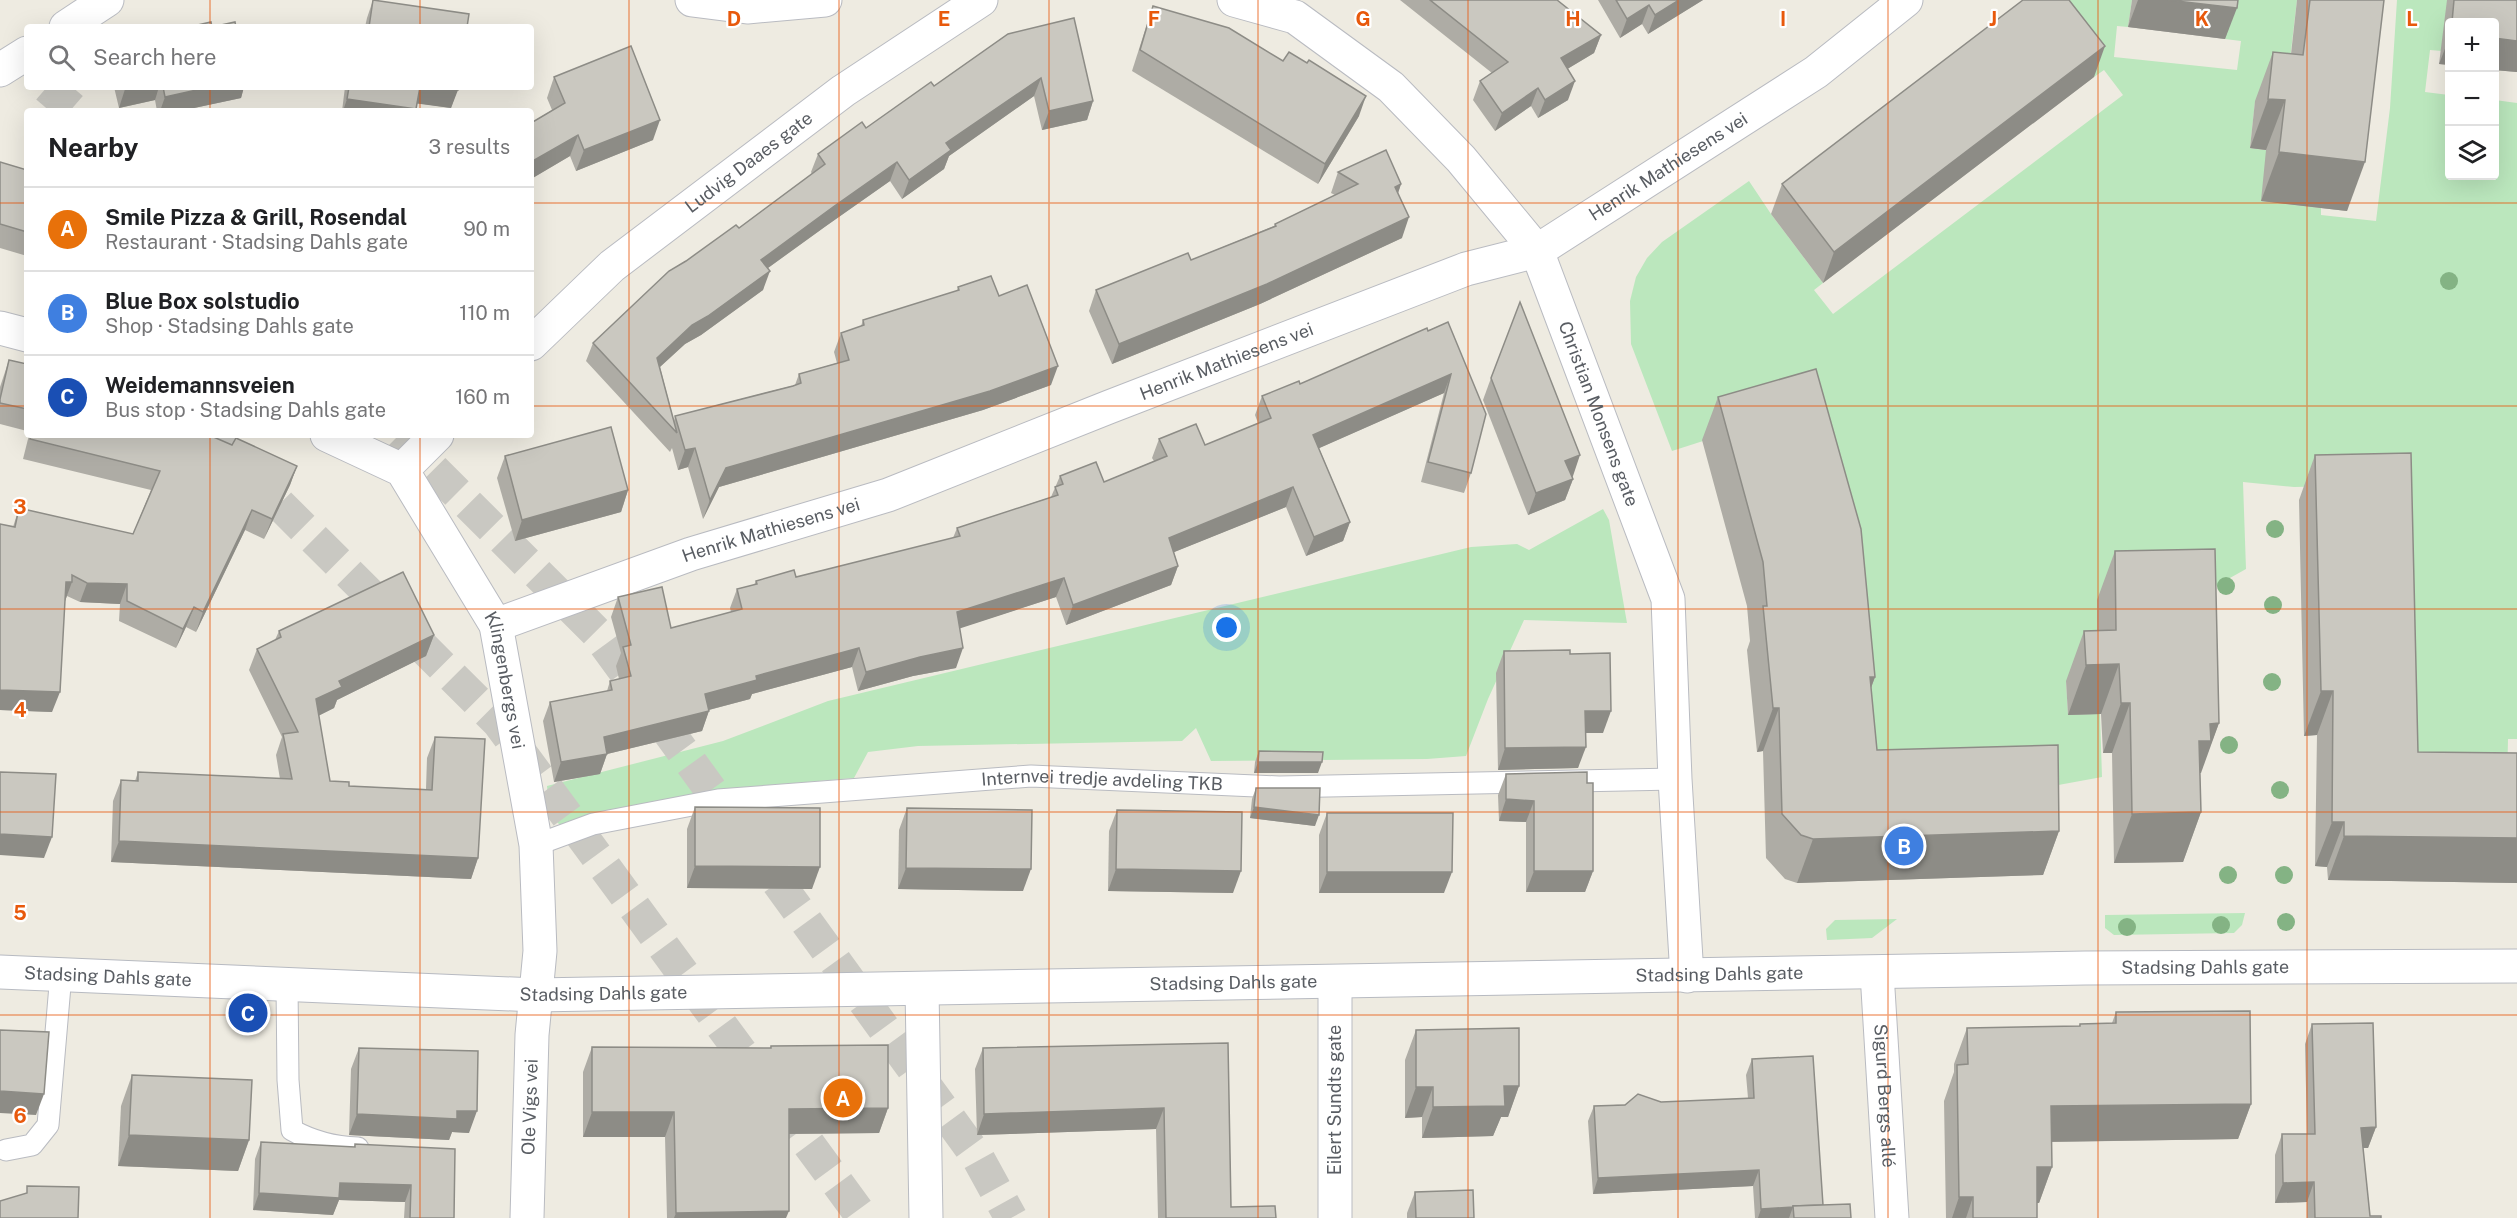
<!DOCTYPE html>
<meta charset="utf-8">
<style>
body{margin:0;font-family:"Public Sans",sans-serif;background:#f6f6f6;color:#202124}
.controls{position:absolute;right:18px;top:18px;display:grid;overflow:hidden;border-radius:6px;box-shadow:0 6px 24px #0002}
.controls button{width:54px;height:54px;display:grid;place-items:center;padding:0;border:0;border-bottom:2px solid #e0e0e0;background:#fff;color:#202124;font:30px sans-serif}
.you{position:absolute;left:1227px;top:628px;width:21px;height:21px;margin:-15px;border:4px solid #fff;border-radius:50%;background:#1a73e8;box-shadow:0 0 0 9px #1a73e833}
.badge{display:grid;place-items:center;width:39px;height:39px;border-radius:50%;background:#7c3aed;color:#fff;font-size:20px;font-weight:700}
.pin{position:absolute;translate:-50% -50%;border:3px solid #fff;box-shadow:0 2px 6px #0006}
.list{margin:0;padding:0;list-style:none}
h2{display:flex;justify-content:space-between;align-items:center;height:78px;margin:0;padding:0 24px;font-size:26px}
h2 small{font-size:20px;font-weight:400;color:#757577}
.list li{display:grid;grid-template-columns:39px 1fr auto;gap:18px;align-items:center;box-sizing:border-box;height:84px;padding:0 24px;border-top:2px solid #e0e0e0}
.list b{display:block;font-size:22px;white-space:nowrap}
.list p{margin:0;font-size:20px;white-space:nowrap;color:#757577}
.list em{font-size:20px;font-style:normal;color:#757577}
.icon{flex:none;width:33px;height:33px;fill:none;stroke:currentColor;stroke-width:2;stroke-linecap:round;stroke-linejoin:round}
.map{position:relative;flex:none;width:2517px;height:1218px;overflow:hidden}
.search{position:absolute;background:#fff;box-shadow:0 6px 24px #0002;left:24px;top:24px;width:510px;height:66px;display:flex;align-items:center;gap:15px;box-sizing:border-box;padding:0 21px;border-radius:6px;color:#757577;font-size:22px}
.panel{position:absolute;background:#fff;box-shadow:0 6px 24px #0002;left:24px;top:108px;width:510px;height:330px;border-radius:6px}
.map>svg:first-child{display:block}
</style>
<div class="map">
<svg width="2517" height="1218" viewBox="0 0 2517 1218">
<rect width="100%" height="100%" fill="#eeebe1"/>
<g fill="#bbe7bd">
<path d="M2052,0H2132L2128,27L2117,26L2114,57L2237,70L2241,41L2225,39L2230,0H2297L2286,94L2255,102L2250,148L2280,152L2261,201L2321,208V215L2376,221L2390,108L2397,0H2448L2442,51L2430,50L2425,92L2449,95L2450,176H2494L2495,100L2517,103V739H2508L2507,785L2381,781L2382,485L2294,487L2243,482L2246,569L2196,597L2099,680L2066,681L2068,714H2100L2102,777L2042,788L1854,794L1799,410L1672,451L1631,344L1630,301L1636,277L1647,258L1662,242L1749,181L1771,214L1823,283L1814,290L1833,314L2123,95L2104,70L2094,77L2041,8Z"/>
<path d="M1603,509L1609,520L1627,623L1524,620L1488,699L1466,756L1427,759L1211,761L1196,728L1182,741L918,746L868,752L854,778L747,787L664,802L562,827L550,815L547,786L723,741L828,701L1471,547L1517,544L1529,550Z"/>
<path d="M2245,913L2242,925L2234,933L2114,935L2105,928V915Z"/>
<path d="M1897,919L1872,938L1827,940L1826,929L1835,920Z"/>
</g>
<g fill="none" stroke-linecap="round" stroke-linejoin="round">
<g stroke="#c9c8c2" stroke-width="33" stroke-dasharray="33 16" stroke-linecap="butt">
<path d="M47,87L75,111"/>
<path d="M210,435L498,722L863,1218"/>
<path d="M399,435L596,632L978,1158L1011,1218"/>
</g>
<g stroke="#b9bbc1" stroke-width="23">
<g id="lane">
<path id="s1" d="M536,845L593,824L718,800L1031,776L1279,787L1675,779"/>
<path d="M287,984L288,1080L292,1130C313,1142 333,1147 358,1148"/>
<path d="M6,1150L32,1145L48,1125L61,974"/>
</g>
</g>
<g stroke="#b9bbc1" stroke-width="35">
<g id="street">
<path d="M692,0L747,7L825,0"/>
<path id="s2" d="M1234,0L1295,17L1391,87L1461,159L1537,251L1668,599L1675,779L1687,976"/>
<path d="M66,27L107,0"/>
<path d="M0,70L27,53"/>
<path d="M0,328L27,335"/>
<path id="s3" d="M531,344L612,266L843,91L981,0"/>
<path id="s4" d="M327,435L402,470L496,625L536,845L540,951L532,1035L527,1218"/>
<path d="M402,470L437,435"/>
<path id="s5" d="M496,625L691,554L888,495L1109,407L1466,269L1537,251L1816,72L1906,0"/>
<path id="s6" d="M1877,973L1892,1218"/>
<path d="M1335,983V1218"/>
<path d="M922,989L926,1218"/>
</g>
</g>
<g stroke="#b7bac1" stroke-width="35">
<g id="secondary">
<path id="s7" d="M0,972L535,995L2085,968L2517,966"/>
</g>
</g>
<use href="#lane" stroke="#fff" stroke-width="21"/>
<use href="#street" stroke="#fff" stroke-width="33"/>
<use href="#secondary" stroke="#fff" stroke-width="33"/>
</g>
<g fill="#84b384">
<circle cx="2449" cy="281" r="9"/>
<circle cx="2275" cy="529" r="9"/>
<circle cx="2226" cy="586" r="9"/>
<circle cx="2273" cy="605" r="9"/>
<circle cx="2272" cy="682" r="9"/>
<circle cx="2229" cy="745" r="9"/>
<circle cx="2280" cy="790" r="9"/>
<circle cx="2228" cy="875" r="9"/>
<circle cx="2284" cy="875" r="9"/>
<circle cx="2286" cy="922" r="9"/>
<circle cx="2221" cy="925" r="9"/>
<circle cx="2127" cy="927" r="9"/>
</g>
<g fill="#aeaca5">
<path d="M373,0L467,27H365L367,18Z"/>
<path d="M1400,0H1557L1601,35L1594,53L1567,69L1568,100L1538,118L1531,106L1495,131L1473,100L1480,81L1492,73Z"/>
<path d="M1598,0H1703L1648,34L1642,24L1620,38Z"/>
<path d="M2132,0H2238L2225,39L2128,27Z"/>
<path d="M2297,0H2384L2347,211L2261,201L2266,150L2250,148L2255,101L2273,52L2291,54Z"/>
<path d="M2447,0H2517V72L2494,70V22H2450V65L2439,64Z"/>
<path d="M1153,6L1359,116L1318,184L1132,71L1146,27Z"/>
<path d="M1008,34L1093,101L1087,120L1042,130L1034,96L949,156L944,169L902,199L890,181L826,226L768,268L763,290L701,335L685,344L660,367L674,421L675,416L795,385L799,374L837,363L834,352L841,333L861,326L863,320L957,291L958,287L999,296L1051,385L983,410L719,487L703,519L688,467L678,470L672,448L670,452L586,361L593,343L686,261L739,228L812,174L811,172L818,154L866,128L934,86Z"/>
<path d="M554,77L653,140L576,171L570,156L531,179V123L552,110L547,98Z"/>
<path d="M2094,77L1823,283L1771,214L1782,184Z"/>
<path d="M114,87H244L241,98L180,111H157L155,100L119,108Z"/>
<path d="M345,87H458L451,108L417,103L416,111H342Z"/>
<path d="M0,162L27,170V256L0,248Z"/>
<path d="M1338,172L1401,184L1398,193L1402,238L1260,304L1112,364L1089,311L1096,290L1191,260L1274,226L1275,224L1335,195L1331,193Z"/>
<path d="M1448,322L1471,473L1464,493L1421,482L1444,393L1319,448L1350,522L1343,541L1306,556L1286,507L1174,552L1178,566L1171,585L1066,625L1056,597L959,628L956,668L913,676L858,691L852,667L752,694L750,699L709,710L702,731L607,754L600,774L554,782L543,721L550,702L607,691L610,681L619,679L616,666L621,653L611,617L618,597L671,628L731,612L730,608L737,589L754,585L756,581L796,577L953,538L957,528L1051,497L1060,476L1104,482L1154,461L1152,458L1159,439L1205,445L1258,423L1255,415L1262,396L1300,384Z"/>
<path d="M9,360L27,364V431L0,424V387Z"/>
<path d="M1491,378L1573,476V479L1565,500L1528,515L1483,400Z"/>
<path d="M1718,397L1875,677L1871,688L1877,750L2059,831L2043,875L1797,883L1785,879L1766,858L1763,751L1757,752L1747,650L1750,641L1747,606L1702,440Z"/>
<path d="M29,435H209L232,445L297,466L290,485L264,539L245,530L196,632L186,627L176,648L119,621L120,604L80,602L67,596L65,601L52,712L0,710V524L13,527L19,508L133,534L151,490L23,459Z"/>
<path d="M2315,455L2418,752L2517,753V883L2328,880L2327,867L2315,866L2317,735L2304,736L2299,500Z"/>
<path d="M505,456L628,490L621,512L515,541L497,478Z"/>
<path d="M2115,551L2219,723L2200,773L2201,812L2183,862L2114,863L2112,753H2103L2101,714L2068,715L2066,681L2084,631H2097V600Z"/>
<path d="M279,631L434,635L426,656L337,700L334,708L318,716L330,781L349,786L426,789L427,758L435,737L478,858L471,879L111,862L113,801L121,780L135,781L138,772L280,779L276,755L282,737L249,670L257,649L275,640Z"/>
<path d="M1504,651L1570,654L1603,733H1586L1578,768L1498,770L1496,673Z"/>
<path d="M1259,751L1318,773H1254L1255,762Z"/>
<path d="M1506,774L1587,783L1593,871L1585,892H1526V822L1499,821L1498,795Z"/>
<path d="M1256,788L1315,826L1250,818L1252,799Z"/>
<path d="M695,807L812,889L687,888V829Z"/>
<path d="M907,808L1023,891L898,889L899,830Z"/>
<path d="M1117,810L1233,893L1108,891L1109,831Z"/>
<path d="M1327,813L1444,893H1319V835Z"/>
<path d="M2116,1012L2251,1104L2238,1139L2052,1142V1167L2039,1203H2037V1218H1946L1944,1101L1954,1072V1064L1967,1028L2079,1026L2080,1024L2112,1023Z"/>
<path d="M2312,1024L2376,1127L2368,1148H2363L2370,1216L2381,1218H2307V1202L2275,1203V1155L2282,1134H2307L2305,1044Z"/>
<path d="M1416,1030L1519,1086L1508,1117H1501L1493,1136L1422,1138V1117L1405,1118V1060Z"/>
<path d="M1228,1043L1231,1207L1276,1218H1158L1156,1129L977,1135L975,1069L983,1048Z"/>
<path d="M771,1046L888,1108L879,1133L789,1134L786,1218H667L665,1137H583V1072L592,1047L770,1048Z"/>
<path d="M359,1048L469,1133L452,1132L449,1140L349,1135L351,1069Z"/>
<path d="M1752,1059L1823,1205L1851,1218H1755L1753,1186L1593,1194L1588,1121L1594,1106L1748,1098L1746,1075Z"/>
<path d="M132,1075L249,1140L238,1171L118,1166L121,1106Z"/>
<path d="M261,1142L354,1147L355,1144L454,1218H404L405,1202L339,1200L333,1215L253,1210L255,1159Z"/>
<path d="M1415,1192L1474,1218H1407V1213Z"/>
</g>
<g fill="#8d8c86">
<path d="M1679,0H1703L1648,34L1655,15Z"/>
<path d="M2138,0H2168L2237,8L2225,39L2128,27Z"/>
<path d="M1649,5L1642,24L1620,38L1627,19Z"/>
<path d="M1601,35L1594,53L1554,77L1561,58Z"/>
<path d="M2450,36V65L2439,64Z"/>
<path d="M2494,38L2517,41V72L2494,70Z"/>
<path d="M2105,46L2094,77L1823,283L1834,252Z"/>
<path d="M1041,78L1034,96L949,156L944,169L902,199L909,180L946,143Z"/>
<path d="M1575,81L1568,100L1538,118L1545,100Z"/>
<path d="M135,87H159L155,100L119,108L125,89Z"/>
<path d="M210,87H244L241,98L180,111H160L165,97Z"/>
<path d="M419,87H434L458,90L451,108L413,103Z"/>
<path d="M1538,88L1531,106L1495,131L1502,113Z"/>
<path d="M1366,96L1359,116L1318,184L1325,164Z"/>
<path d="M347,99L416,109V111H343Z"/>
<path d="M2268,99L2285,100L2266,150L2250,148Z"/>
<path d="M1093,101L1087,120L1042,130L1049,111Z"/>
<path d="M660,120L653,140L576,171L584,150Z"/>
<path d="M578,135L570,156L531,179V162Z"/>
<path d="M2279,152L2365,162L2347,211L2261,201Z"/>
<path d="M897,162L890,181L826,226L754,278L761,260L833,207Z"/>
<path d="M1401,184L1394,205L1395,187Z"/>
<path d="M1409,217L1402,238L1260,304L1112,364L1119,344Z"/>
<path d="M770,271L763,290L701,335L685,344L650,376L657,358L692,325Z"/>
<path d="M1058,366L1051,385L983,410L719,487L703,519L710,500L726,468Z"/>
<path d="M1451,374L1444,393L1306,454L1313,435Z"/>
<path d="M695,448L688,467L678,470L685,450Z"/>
<path d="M1580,455L1573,476L1558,482L1565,461Z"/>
<path d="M297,466L290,485L264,539L272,519Z"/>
<path d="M1573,479L1565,500L1528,515L1536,493Z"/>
<path d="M1293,487L1286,507L1162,557L1169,538Z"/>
<path d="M628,490L621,512L515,541L522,520Z"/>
<path d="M252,510L245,530L196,632L203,612Z"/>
<path d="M1350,522L1343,541L1306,556L1314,537Z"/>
<path d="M1178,566L1171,585L1066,625L1073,605Z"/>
<path d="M1064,578L1056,597L949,632L957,612Z"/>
<path d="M66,582H72L65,601Z"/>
<path d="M87,583L127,584L120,604L80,602Z"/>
<path d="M194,607L186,627L176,648L183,629Z"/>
<path d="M434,635L426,656L337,700L334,708L308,721L316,699L339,681Z"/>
<path d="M859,648L852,667L752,694L750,699L697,713L705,694L756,676Z"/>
<path d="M963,648L956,668L913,676L858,691L866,672L920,657Z"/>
<path d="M2119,664L2101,714L2068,715L2086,665Z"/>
<path d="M1870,677H1875L1859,720Z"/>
<path d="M0,690L60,692L52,712L0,710Z"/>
<path d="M2321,691H2333L2317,735L2304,736Z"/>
<path d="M2121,703H2130L2112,753H2103Z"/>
<path d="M1773,708H1779L1763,751L1757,752Z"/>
<path d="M709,711L702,731L603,755L607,754L600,774L554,782L561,762L604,737Z"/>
<path d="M1585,711H1611L1603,733H1577Z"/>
<path d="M2219,723L2201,773H2199V741L2210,724Z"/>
<path d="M1586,747L1578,768L1498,770L1505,748Z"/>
<path d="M1258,762H1322L1318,773H1254Z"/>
<path d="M1506,799L1534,801L1526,822L1499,821Z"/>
<path d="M1254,807L1319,815L1315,826L1250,818Z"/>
<path d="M2201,812L2183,862L2114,863L2132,814Z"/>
<path d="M2332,822H2344L2327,867L2315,866Z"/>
<path d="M2059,831L2043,875L1797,883L1813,839Z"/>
<path d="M0,834L52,837L44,858L0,855Z"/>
<path d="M2344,836L2517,838V883L2328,880Z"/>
<path d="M119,841L478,858L471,879L111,862Z"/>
<path d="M695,866L820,867L812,889L687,888Z"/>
<path d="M906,868L1031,869L1023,891L898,889Z"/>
<path d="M1116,869L1241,871L1233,893L1108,891Z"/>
<path d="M1534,871H1593L1585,892H1526Z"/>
<path d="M1327,872H1452L1444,893H1319Z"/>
<path d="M1504,1086H1519L1508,1117H1501L1493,1136L1422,1138L1433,1107Z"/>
<path d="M1416,1087H1433L1422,1117L1405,1118Z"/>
<path d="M0,1091L44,1094L36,1115L0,1113Z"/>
<path d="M2251,1104L2238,1139L2038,1142L2051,1106Z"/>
<path d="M888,1108L879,1133L780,1134L789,1109Z"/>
<path d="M1164,1108L1156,1129L977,1135L984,1114Z"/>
<path d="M457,1111H477L469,1133L452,1132L449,1140L349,1135L357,1114Z"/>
<path d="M592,1112H674L665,1137H583Z"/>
<path d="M2376,1127L2368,1148H2354L2361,1128Z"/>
<path d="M129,1135L249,1140L238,1171L118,1166Z"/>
<path d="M2037,1167H2052L2039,1203H2024Z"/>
<path d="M1759,1170L1753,1186L1593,1194L1598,1178Z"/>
<path d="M2314,1182L2307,1202L2275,1203L2283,1183Z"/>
<path d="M340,1183L411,1185L405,1202L339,1200L333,1215L253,1210L259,1193Z"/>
<path d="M1959,1197H1973L1966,1218H1952Z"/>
<path d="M1793,1207L1789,1218H1758L1761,1209Z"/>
<path d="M789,1211L786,1218H674L676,1213Z"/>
</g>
<g fill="#cac8c0" stroke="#8d8c86" stroke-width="1.5">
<path d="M373,0L469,14L467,27H369Z"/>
<path d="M1430,0H1557L1601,35L1561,58L1575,81L1545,100L1538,88L1502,113L1480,81L1508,62Z"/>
<path d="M1616,0H1679L1655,15L1649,5L1627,19Z"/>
<path d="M2023,0H2069L2105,46L1834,252L1782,184Z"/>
<path d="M2168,0H2238L2237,8Z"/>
<path d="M2310,0H2384L2365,162L2279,152L2285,100L2268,99L2273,52L2303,55Z"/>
<path d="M2454,0H2517V41L2494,38V22H2452Z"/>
<path d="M1153,6L1229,28L1283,61L1289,52L1307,63L1309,60L1366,96L1325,164L1140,50Z"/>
<path d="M1074,18L1093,101L1049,111L1041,78L946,143L951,150L909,180L897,162L833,207L761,260L770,271L708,316L692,325L657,358L677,433L593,343L669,271L686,261L736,225L739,228L825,164L818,154L862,122L866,128L931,82L934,86L1008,34Z"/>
<path d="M211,22L212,27L235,22L236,27H189Z"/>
<path d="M631,46L660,120L584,150L578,135L531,162V123L565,103L554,77Z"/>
<path d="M163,87H210L165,97Z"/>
<path d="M349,87H420L416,109L347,99Z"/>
<path d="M434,87H458V90Z"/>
<path d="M1386,150L1401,184L1395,187L1409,217L1267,284L1119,344L1096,290L1188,253L1191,260L1276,226L1275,224L1358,184L1338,172Z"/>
<path d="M0,162L27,170V232L0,224Z"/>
<path d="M991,276L999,296L1027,285L1058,366L990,391L726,468L710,500L695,448L685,450L675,416L793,386L801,383L799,374L849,360L841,333L864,325L863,320L959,290L958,287Z"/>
<path d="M1520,302L1580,455L1565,461L1573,479L1536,493L1491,378Z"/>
<path d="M1448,322L1486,414L1471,473L1428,462L1451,374L1313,435L1350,522L1314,537L1293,487L1169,538L1178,566L1073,605L1064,578L957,612L963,648L920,657L866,672L859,648L756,676L757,680L705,694L709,711L604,737L607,754L561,762L550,702L612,690L610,681L631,676L623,647L631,645L618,597L662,587L671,628L742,609L737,589L757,584L756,581L794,570L796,577L960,536L957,528L1058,495L1055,487L1063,484L1060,476L1096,462L1104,482L1167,456L1159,439L1196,424L1205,445L1271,418L1262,396L1299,381L1300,384L1427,328L1428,331Z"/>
<path d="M9,360L27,364V409L0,403V399Z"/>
<path d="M1816,369L1861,529L1875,677H1870L1877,750L2058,745L2059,831L1813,839L1801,835L1782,814L1779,708H1773L1763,606H1767L1763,562L1718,397Z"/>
<path d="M611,427L628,490L522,520L505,456Z"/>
<path d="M31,435H209L232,445L236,438L297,466L272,519L252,510L203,612L194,607L183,629L127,601V584L87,583L72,575V582H66L60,692L0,690V524L15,527L19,508L133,534L160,471L30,439Z"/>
<path d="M2411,453L2418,752L2517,753V838L2344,836V822H2332L2333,691H2321L2315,455Z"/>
<path d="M2215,549L2219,723L2210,724L2211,741H2199L2201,812L2132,814L2130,703H2121L2119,664L2086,665L2084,631L2116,630L2115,551Z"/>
<path d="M403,572L434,635L339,681L342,687L316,699L330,781L349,782V786L432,790L435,737L485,739L478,858L119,841L121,780L138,781V772L292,779L283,734L298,732L257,649L281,637L279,631Z"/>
<path d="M1570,650V654L1610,653L1611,711H1585L1586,747L1505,748L1504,651Z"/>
<path d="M1259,751L1323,752L1322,762H1258Z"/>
<path d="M0,772L56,774L52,837L0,834Z"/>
<path d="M1587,772V783H1593V871H1534V801L1506,799V774Z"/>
<path d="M1256,788H1320L1319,815L1254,807Z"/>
<path d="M695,807L820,808V867L695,866Z"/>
<path d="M907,808L1032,810L1031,869L906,868Z"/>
<path d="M1117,810L1242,812L1241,871L1116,869Z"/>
<path d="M1327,813H1453L1452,872H1327Z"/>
<path d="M2250,1011L2251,1104L2051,1106L2052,1167H2037V1218H1973V1197H1959L1957,1065L1968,1064L1967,1028L2080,1026V1024L2116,1023V1012Z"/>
<path d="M2373,1023L2376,1127L2361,1128L2370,1216H2381V1218H2315L2314,1182L2283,1183L2282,1134H2315L2312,1024Z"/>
<path d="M1519,1028V1086H1504L1505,1106L1433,1107V1087H1416V1030Z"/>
<path d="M0,1030L49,1032L44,1094L0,1091Z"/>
<path d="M1228,1043L1231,1207L1275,1206L1276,1218H1166L1164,1108L984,1114L983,1048Z"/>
<path d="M888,1045V1108L789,1109V1211L676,1213L674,1112H592V1047L771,1048V1046Z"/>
<path d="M359,1048L478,1051L477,1111H457V1119L357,1114Z"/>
<path d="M1813,1056L1823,1205L1793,1206V1207L1761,1209L1759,1170L1598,1178L1594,1106L1625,1105L1638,1094L1661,1102L1754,1098L1752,1059Z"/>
<path d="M132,1075L252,1080L249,1140L129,1135Z"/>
<path d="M261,1142L355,1147V1144L455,1149L454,1218H410L411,1185L340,1183L339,1198L259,1193Z"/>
<path d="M27,1186L79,1187L78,1218H0V1201L27,1193Z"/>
<path d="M1473,1190L1474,1218H1416L1415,1192Z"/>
<path d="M1850,1204L1851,1218H1794L1793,1206Z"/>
</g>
<path fill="none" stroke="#e8590c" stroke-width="1.5" stroke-opacity="0.55" d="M210,0V27M420,0V27M629,0V1218M839,0V1218M1049,0V1218M1258,0V1218M1468,0V1218M1678,0V1218M1888,0V1218M2098,0V1218M2307,0V1218M210,87V111M420,87V111M0,203H27M531,203H2517M0,406H27M531,406H2517M210,435V1218M420,435V1218M0,609H2517M0,812H2517M0,1015H2517"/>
<g text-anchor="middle" stroke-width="4.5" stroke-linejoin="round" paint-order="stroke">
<g font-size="18" fill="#595d63" stroke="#fff">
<text dy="6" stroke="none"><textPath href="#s3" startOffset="284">Ludvig Daaes gate</textPath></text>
<text dy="6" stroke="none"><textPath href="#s5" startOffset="1263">Henrik Mathiesens vei</textPath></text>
<text dy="6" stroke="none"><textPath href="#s5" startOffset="777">Henrik Mathiesens vei</textPath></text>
<text dy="6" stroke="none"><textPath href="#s2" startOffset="576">Christian Monsens gate</textPath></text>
<text dy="6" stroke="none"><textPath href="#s5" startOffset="291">Henrik Mathiesens vei</textPath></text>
<text dy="6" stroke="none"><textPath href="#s4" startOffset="320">Klingenbergs vei</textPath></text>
<text dy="6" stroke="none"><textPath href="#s1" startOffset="573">Internvei tredje avdeling TKB</textPath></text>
<text dy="6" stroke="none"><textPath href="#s7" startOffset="2206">Stadsing Dahls gate</textPath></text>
<text dy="6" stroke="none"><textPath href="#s7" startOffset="1720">Stadsing Dahls gate</textPath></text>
<text dy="6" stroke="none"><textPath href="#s7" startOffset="108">Stadsing Dahls gate</textPath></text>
<text dy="6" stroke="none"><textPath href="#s7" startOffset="1234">Stadsing Dahls gate</textPath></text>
<text dy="6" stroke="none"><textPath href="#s7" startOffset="604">Stadsing Dahls gate</textPath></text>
<text dy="6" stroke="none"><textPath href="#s6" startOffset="123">Sigurd Bergs allé</textPath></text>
<text transform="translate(1335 1100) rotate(-90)" y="6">Eilert Sundts gate</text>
<text transform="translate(530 1107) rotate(-88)" y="6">Ole Vigs vei</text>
</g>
</g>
<g font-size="20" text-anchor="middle" font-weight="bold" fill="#e8590c" stroke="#fff" stroke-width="4.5" stroke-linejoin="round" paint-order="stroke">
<text x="734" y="26">D</text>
<text x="944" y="26">E</text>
<text x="1154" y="26">F</text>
<text x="1363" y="26">G</text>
<text x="1573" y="26">H</text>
<text x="1783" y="26">I</text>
<text x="1993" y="26">J</text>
<text x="2202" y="26">K</text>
<text x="2412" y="26">L</text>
<text x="20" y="514">3</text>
<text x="20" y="717">4</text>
<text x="20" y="920">5</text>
<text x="20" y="1123">6</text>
</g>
</svg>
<div class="controls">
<button>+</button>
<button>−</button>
<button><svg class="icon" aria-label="layers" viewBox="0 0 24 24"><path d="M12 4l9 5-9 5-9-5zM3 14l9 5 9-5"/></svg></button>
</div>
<div class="you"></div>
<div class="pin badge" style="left:843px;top:1098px;background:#e8710a">A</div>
<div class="pin badge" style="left:1904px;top:846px;background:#3f7fe0">B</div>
<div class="pin badge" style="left:248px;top:1013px;background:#1a4fb4">C</div>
<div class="search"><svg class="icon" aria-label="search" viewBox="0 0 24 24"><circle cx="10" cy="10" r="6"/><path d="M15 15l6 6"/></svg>Search here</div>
<section class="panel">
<h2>Nearby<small>3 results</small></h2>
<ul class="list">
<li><span class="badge" style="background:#e8710a">A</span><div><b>Smile Pizza &amp; Grill, Rosendal</b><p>Restaurant · Stadsing Dahls gate</p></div><em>90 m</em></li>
<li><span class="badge" style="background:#3f7fe0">B</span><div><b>Blue Box solstudio</b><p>Shop · Stadsing Dahls gate</p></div><em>110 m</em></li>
<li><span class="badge" style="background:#1a4fb4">C</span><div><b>Weidemannsveien</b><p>Bus stop · Stadsing Dahls gate</p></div><em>160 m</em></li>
</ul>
</section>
</div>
